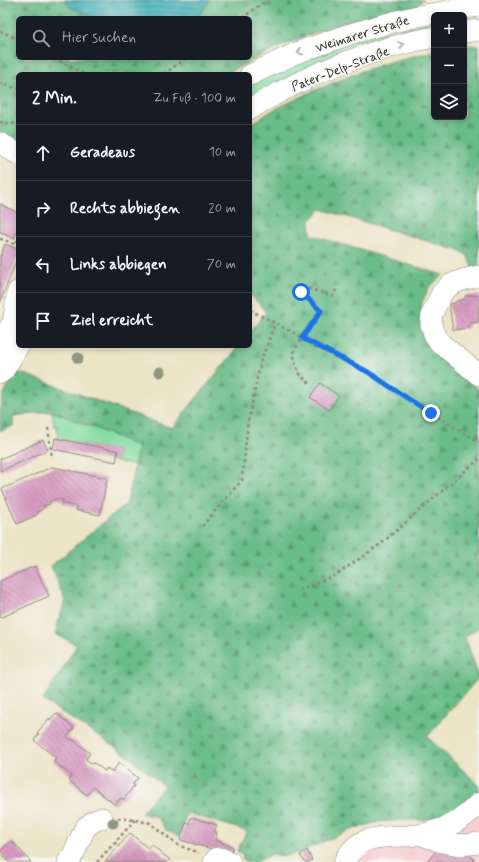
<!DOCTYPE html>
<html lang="de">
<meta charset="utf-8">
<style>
body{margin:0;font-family:Mynerve,sans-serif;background:#242831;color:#f1f3f6}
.controls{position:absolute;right:12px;top:12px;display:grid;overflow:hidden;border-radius:6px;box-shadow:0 2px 6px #0003}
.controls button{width:36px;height:36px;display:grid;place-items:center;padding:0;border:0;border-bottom:1px solid #363941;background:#171b24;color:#f1f3f6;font:20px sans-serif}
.stop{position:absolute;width:12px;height:12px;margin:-9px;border:3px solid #1a73e8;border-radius:50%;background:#fff}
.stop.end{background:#1a73e8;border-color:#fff;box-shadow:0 1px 4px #0008}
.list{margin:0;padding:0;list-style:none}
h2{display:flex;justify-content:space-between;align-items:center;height:52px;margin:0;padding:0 16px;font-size:17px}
h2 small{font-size:13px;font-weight:400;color:#9ea1a6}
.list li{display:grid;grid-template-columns:26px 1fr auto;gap:12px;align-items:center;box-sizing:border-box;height:56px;padding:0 16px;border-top:1px solid #363941}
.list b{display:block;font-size:15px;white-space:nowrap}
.list em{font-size:13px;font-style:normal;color:#9ea1a6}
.icon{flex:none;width:22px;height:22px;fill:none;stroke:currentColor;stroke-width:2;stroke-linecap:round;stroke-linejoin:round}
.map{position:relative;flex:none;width:479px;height:862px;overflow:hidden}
.search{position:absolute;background:#171b24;box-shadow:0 2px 6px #0003;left:16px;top:16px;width:236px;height:44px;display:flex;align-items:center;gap:10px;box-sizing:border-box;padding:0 14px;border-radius:6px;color:#9ea1a6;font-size:15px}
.panel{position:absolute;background:#171b24;box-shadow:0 2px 6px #0003;left:16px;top:72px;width:236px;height:276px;border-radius:6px}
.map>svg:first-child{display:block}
</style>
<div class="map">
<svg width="479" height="862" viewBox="0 0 479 862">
<defs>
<pattern id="forest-firs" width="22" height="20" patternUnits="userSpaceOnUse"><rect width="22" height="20" fill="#6bbc88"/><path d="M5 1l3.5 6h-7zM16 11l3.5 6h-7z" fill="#58996f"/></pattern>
<pattern id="water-rules" width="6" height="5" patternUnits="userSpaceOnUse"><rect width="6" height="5" fill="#42b2b8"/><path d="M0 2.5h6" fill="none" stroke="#379196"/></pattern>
<pattern id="building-back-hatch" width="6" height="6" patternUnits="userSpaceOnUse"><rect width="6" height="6" fill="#d79bc1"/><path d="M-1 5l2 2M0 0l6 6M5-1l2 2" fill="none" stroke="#af7f9d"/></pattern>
</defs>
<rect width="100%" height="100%" fill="#f6f6f2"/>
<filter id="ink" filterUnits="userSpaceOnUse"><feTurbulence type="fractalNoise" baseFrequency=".025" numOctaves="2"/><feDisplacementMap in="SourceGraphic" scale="8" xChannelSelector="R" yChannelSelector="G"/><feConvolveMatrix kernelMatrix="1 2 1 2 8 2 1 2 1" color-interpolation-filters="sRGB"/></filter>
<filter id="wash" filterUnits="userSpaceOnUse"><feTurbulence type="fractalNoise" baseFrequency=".012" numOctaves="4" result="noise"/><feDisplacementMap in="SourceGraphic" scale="16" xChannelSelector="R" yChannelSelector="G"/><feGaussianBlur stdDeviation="0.9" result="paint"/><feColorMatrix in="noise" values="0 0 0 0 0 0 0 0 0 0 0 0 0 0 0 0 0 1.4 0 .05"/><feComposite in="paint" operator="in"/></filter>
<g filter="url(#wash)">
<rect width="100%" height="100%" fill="#ece4c7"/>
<path fill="#f7cfd2" d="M479,816V862H355L362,852Z"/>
<g fill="#84dda2" stroke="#588466">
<path d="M434,21V30L250,102V85L260,79L352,40Z"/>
<path d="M52,411L120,438L138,447L135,465L116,462L118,451L58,439L57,426H54Z"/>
</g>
<g fill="url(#forest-firs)" stroke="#4b745a">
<path d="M0,0H65L70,7L97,18H18V58H250V18H194L200,14L210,0H424H422L417,7C393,12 368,16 345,23C303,35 264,53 226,74H18V143L0,132Z"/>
<path d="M479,45V266L472,268L468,256L460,251L321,209L310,221L311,235L443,275L429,287L422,302L420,316V329L425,341L433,352L479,390V627L465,637L479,677L427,737L479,785V790L464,804L451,813L439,818L424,820H404L378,822L350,830L297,853L285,856L272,854L262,859L258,862H248L242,859L244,855L237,851L247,831L187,813L179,836L167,831L157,817L141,813L164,786L127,755L43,700L77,645L55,634L65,600L51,566L127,503L138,447L120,438L52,411L13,416V426L0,431V405L13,370L172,428L239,346H250V332L266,312L250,294V125L273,110L313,91L362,71L393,61L434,51V117H464V46Z"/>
</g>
<path fill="url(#water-rules)" stroke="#366e72" d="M65,0H210L200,14L194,18H97L70,7Z"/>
<g id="blocks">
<g fill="url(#building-back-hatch)">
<path d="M0,204L18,213V229L14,239L0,232Z"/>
<path d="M5,244L18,249V256L0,303V257Z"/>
<path d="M474,295V296L479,295V322L469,323V328L453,330L449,304L456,303V301L465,299V296Z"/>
<path d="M320,383L339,396L329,410L310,397Z"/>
<path d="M55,438L118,451L116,462L53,449Z"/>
<path d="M43,440L48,450L0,471V459Z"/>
<path d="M52,467L107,478L100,515L76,510L77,507L62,503L63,500L56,499L49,502L50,504L43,506L44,508L37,512L38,514L17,524L2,489Z"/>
<path d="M35,566L49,596L0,618V581Z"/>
<path d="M56,713L74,728L67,737L71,740L72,739L90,753L86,759L92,764L94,763L105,771L107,768L112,772L119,763L138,778L133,784L134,786L123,800L121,798L115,805L93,787L87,795L69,780L72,776L53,761L56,758L34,740L39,734L37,733L49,718L50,720Z"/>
<path d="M191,817L217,825L214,832L217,833L215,840L233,847L229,856L212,849L180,840L186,823L189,824Z"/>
<path d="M130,833L149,849L152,845L170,860L168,862H105Z"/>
<path d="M12,841L31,862H8L0,853V851Z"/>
<path d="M441,849L466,851L472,857L475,862H427L434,853Z"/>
<path d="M307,850L312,860L308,862H305L300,855Z"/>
</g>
</g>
</g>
<g filter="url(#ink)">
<use href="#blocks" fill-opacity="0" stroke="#8c8879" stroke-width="1"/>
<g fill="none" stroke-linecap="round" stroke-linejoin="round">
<g stroke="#8c8879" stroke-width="22">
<g id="minor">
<path d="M464,32L479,30"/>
<path d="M250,75L296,53L350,34L385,24L418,16L479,6"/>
<path d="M250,109C306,75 370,49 434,37"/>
<path d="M0,143L18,154"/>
<path d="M479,276L462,280L450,285L442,293L432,314L431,324L434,334L440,343L479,375"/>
<path d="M14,317L17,295L18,291"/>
<path d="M0,346L18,312"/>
<path d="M0,373L4,370L18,346"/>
<path d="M422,835L442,842L462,845L479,843"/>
<path d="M68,862L74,853L85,828L94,821L102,818"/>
<path d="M214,862L217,858H221L230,862"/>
<path d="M344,862C358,834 381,837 408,836C413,835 419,835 424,834C447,829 463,820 479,803"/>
</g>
</g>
<g stroke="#8c8879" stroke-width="2.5" stroke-dasharray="3 3" stroke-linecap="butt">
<path d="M242,18L267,0"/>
<path d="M0,31L18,39"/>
<path d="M54,58L84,74"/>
<path d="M164,74L186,58"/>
<path d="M0,83L18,89"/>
<path d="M0,122L12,124L18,122"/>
<path d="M0,239H1L15,244L18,240"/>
<path d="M250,310L368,372L407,398L479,442"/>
<path d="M310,383C297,375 296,366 293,352L321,311L301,292L300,289L304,287L333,296L336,290"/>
<path d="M48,428L52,458"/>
<path d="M202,526L242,480L248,422L261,360L275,324"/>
<path d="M299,590L336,575L382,543L479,459"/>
<path d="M118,818L135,820L150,823L178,845L199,853"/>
<path d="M114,842L119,846"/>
<path d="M97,862L135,820"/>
</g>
<use href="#minor" stroke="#fff" stroke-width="21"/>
</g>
<g fill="#8e9782">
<circle cx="78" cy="358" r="5.5"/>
<circle cx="160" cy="372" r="5.5"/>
<circle cx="113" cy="823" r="5.5"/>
</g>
<defs><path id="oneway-chevron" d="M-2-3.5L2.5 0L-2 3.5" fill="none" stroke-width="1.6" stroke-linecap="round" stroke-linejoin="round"/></defs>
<g stroke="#a0a0a0">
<use href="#oneway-chevron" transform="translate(401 45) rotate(-15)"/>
<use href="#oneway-chevron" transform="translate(300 52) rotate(159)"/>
</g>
</g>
<g fill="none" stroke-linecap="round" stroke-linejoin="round" filter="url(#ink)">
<path stroke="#1a73e8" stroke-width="5" d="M301,292L321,311L302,338L368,372L407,398L431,413"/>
</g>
<g text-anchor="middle" stroke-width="3" stroke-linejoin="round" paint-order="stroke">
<g font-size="13" fill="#2b2b2b" stroke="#f6f6f2">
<text transform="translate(362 33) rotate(-17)" y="5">Weimarer Straße</text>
<text transform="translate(340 68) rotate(-21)" y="5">Pater-Delp-Straße</text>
</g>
</g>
</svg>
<div class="controls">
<button>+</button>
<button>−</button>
<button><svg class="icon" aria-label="layers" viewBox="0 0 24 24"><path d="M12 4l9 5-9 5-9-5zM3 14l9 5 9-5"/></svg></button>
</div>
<div class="stop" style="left:301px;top:292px"></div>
<div class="stop end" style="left:431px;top:413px"></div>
<div class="search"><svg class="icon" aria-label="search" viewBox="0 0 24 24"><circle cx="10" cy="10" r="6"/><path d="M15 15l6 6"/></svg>Hier suchen</div>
<section class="panel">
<h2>2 Min.<small>Zu Fuß · 100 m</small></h2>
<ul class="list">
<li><svg class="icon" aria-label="ahead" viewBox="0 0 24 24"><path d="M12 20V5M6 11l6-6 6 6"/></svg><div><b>Geradeaus</b></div><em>10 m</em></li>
<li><svg class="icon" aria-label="right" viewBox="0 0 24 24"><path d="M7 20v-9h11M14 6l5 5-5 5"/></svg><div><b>Rechts abbiegen</b></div><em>20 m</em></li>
<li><svg class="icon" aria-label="left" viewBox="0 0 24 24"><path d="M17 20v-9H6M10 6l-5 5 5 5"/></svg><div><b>Links abbiegen</b></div><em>70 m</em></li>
<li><svg class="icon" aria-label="arrive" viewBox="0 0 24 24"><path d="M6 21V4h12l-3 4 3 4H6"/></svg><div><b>Ziel erreicht</b></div></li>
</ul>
</section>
</div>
